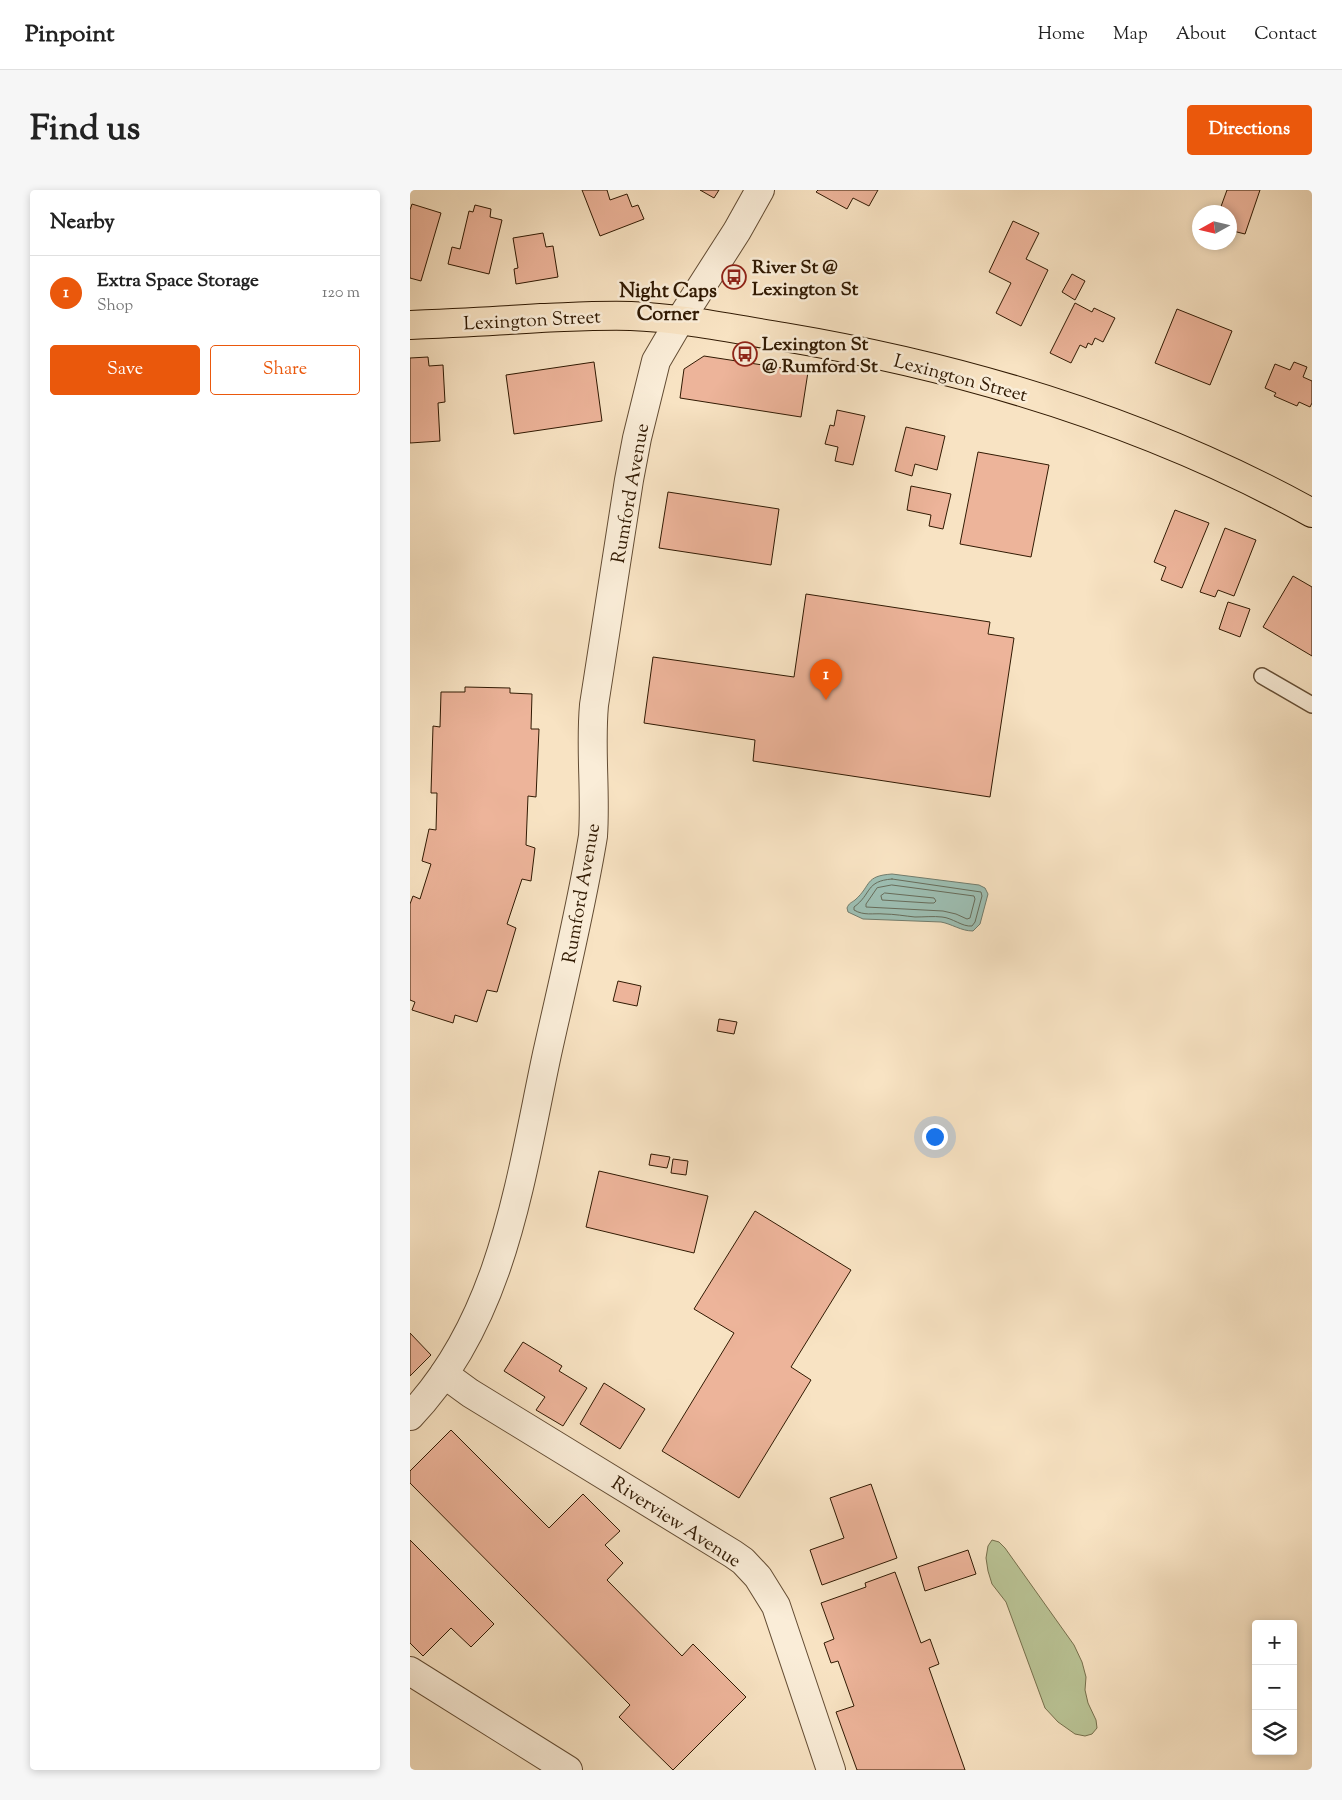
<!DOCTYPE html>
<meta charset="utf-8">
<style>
body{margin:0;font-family:"Sorts Mill Goudy",serif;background:#f6f6f6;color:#222}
.controls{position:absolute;right:15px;bottom:15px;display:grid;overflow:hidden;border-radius:5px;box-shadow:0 2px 8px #0003}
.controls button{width:45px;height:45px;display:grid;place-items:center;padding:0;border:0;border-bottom:1px solid #e0e0e0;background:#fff;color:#222;font:25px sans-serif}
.compass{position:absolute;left:782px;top:15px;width:45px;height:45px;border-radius:50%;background:#fff;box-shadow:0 2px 8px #0003;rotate:262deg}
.you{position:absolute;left:524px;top:946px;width:18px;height:18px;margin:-12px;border:4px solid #fff;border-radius:50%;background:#1a73e8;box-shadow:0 0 0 8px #1a73e833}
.badge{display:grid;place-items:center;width:32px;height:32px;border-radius:50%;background:#ea580c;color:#fff;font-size:16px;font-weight:700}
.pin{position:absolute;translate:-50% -41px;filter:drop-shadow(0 1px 2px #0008)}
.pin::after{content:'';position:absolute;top:26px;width:18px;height:15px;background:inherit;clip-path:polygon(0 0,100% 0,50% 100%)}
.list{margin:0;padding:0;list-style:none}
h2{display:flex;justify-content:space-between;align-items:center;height:65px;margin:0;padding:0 20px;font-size:21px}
h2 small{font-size:16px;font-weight:400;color:#767676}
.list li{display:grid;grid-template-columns:32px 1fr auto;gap:15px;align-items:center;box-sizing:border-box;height:75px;padding:0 20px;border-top:1px solid #e0e0e0}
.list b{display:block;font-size:19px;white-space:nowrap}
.list p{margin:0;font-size:16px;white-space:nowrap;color:#767676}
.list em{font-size:16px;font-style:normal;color:#767676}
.actions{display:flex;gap:10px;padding:15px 20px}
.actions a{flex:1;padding:11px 0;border:1px solid #ea580c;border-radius:5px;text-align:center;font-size:18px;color:#ea580c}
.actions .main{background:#ea580c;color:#fff}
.icon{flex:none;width:28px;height:28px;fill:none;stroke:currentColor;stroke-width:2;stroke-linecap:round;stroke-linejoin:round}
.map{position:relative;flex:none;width:902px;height:1580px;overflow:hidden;border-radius:5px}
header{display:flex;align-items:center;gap:30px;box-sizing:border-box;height:70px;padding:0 25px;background:#fff;border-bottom:1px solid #e0e0e0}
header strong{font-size:24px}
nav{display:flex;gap:28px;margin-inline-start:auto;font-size:18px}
.intro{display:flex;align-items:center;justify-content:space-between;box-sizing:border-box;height:120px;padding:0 30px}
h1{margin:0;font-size:35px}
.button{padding:12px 22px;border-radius:5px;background:#ea580c;color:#fff;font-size:18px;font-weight:700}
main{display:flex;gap:30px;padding:0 30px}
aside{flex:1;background:#fff;border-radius:5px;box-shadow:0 2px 8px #0003}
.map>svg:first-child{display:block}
</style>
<header>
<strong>Pinpoint</strong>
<nav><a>Home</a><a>Map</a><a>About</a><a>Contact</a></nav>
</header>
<div class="intro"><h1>Find us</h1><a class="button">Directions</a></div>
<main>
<aside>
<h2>Nearby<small></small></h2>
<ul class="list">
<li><span class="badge">1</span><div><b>Extra Space Storage</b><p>Shop</p></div><em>120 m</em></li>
</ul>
<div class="actions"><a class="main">Save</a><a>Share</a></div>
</aside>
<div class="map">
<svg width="902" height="1580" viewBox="0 0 902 1580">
<rect width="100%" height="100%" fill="#f8e3c3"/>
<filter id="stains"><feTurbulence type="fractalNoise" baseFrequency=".004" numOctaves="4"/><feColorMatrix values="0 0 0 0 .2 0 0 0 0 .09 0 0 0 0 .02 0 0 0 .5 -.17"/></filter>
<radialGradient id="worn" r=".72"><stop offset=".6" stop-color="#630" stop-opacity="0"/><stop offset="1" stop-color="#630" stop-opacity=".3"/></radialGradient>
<path fill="#bac496" stroke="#766f4c" d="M582,1350L589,1352L595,1358L664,1455L672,1472L676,1487L675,1500L678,1513L686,1530L687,1538L682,1544L675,1546L665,1544L648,1532L635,1518L596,1412L582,1394L578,1381L576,1368L578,1356Z"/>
<path fill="#9dbeb2" stroke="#727c6c" d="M482,684L569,695L575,698L578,704L570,734L563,741C551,741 542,734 531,732L453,729L438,722L437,718C439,713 441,713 445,710C462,695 454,686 482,684Z"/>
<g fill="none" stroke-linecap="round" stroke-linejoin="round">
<g stroke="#676c5a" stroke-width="1">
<path d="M482,689L571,702L572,706L565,732L562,736C552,737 543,728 532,727C524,726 514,727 505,727C495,726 484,724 474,724C463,723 454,726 444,720V717C462,704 455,691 482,689Z"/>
<path d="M482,695L564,706L565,709L560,728L557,729L546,724L533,721L456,717V714L467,698Z"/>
<path d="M475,703L524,708L526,711L524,713H519L472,710L471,706Z"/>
</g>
</g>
<g fill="#edb49a" stroke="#311a03">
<path d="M172,0H197L200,10L217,4L222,17L228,15L234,29L190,46Z"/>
<path d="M290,0H309L304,8Z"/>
<path d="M408,0H468L459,16L443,8L437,19L406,2Z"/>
<path d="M817,0H850L835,44L819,40V22H809Z"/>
<path d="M2,14L31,23L11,91L0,88V20Z"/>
<path d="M65,15L81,19L80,27L92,30L79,84L38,74L42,57L50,59L59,21L63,22Z"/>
<path d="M603,31L629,43L616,69L638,80L611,136L586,123L601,93L579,82Z"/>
<path d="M133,43L136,57L143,56L148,87L106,94L104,79L108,78L103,48Z"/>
<path d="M662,84L675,91L665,110L652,102Z"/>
<path d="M665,113L682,122L684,118L705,128L693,152L685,148L682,155L678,153L676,158L670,155L661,173L640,163Z"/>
<path d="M767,119L822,141L800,195L745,173Z"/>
<path d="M294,166L398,182L391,227L270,208L274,179Z"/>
<path d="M18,167L19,176L33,175L35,212L28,213L30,251L0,253V168Z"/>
<path d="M184,172L192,231L104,244L96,185Z"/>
<path d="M884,172L897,177L893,187L902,191V213L900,217L889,212L887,216L864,206L866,203L855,198L865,174L880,180Z"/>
<path d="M427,220L455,226L443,275L425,271L428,257L415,254L420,235L424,236Z"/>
<path d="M496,237L535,246L527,280L505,274L502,286L485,281Z"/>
<path d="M568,262L639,275L621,367L550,354Z"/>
<path d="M501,296L541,304L533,339L519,336L521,325L497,320Z"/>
<path d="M258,302L369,319L361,375L249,358Z"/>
<path d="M765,320L799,333L772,398L751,390L756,377L744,372Z"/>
<path d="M815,338L846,350L824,406L808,400L805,407L790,402Z"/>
<path d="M883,386L902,397V466L853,437Z"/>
<path d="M396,404L580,432L578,444L604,448L580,607L343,571L345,550L234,533L243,467L384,487Z"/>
<path d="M818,412L840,419L830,447L809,439Z"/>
<path d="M55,497L100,498V503L122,504L121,539H129L126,607L118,606L116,655L125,658L121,691L112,689L97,734L106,738L87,802L77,800L67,832L45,825L43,833L2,820L5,812L0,810V714L3,706L10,709L21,674L12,671L19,639L26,640L27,603H21L23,536L30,537L31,502H55Z"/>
<path d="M208,791L231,796L227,816L203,811Z"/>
<path d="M309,829L327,832L324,844L307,841Z"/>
<path d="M241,964L260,967L257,978L239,975Z"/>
<path d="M263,969L278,971L276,985L261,983Z"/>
<path d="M189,981L298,1006L284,1063L176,1037Z"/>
<path d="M345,1021L441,1080L381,1177L401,1190L329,1308L252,1261L324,1143L284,1119Z"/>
<path d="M0,1143L21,1165L0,1186Z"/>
<path d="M113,1152L152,1176L149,1181L177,1198L153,1236L126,1220L135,1207L94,1181Z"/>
<path d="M194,1193L235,1219L210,1259L170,1234Z"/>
<path d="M41,1240L139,1338L173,1304L210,1341L195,1355L213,1373L197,1390L272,1466L283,1454L336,1507L263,1580L209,1527L220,1515L0,1293V1281Z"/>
<path d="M461,1294L487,1368L412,1395L400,1360L434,1348L420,1308Z"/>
<path d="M0,1350L84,1434L61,1457L41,1438L13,1466L0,1453Z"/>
<path d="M558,1360L566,1384L515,1401L508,1377Z"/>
<path d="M485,1382L511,1453L520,1449L529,1474L519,1478L555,1580H447L426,1522L444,1516L428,1471L421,1473L414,1453L424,1449L411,1413L456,1397L455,1393Z"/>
</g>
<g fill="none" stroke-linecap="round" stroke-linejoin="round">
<g stroke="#634c33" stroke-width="18">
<path id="service" d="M852,486L902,515"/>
</g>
<g stroke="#634c33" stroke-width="30">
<g id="minor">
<path d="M34,1184L60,1203L323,1364L333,1371L348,1387L366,1416L421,1580"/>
<path d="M0,1226C93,1129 110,990 137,864C153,792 171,719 183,646C186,602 180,559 184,515L219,290L227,248L246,171L270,130"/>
<path d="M0,1481L158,1580"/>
</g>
</g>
<g stroke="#634c33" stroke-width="30">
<path id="tertiary" d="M270,130L327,41L350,0"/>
</g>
<g stroke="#311a03" stroke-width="30">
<path id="primary" d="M0,135C44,133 88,131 131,128C161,127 191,125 221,126C272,128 323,139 374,147C558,178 739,233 902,323"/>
</g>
<use href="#service" stroke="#faedd8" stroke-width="15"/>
<use href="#minor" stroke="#faedd8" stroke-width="28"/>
<use href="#tertiary" stroke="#faedd8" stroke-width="28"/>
<use href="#primary" stroke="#f8e3c3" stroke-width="28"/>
</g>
<defs>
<g id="bus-ring" transform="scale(1.25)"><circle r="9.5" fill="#faedd8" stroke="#8f2418" stroke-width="1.5"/><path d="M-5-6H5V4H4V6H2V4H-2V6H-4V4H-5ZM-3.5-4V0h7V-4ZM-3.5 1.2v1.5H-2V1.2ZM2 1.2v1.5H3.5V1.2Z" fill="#8f2418"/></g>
</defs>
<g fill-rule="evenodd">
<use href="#bus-ring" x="324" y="87"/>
<use href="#bus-ring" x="335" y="164"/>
</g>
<g text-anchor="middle" stroke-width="5" stroke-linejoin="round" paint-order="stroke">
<g font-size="19" font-weight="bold" fill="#311a03" stroke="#faedd8" text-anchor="start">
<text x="342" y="83">River St @<tspan x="342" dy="22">Lexington St</tspan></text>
<text x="352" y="160">Lexington St<tspan x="352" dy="22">@ Rumford St</tspan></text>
</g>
<g font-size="19" fill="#311a03" stroke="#faedd8">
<text transform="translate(122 129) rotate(-3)" y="7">Lexington Street</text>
<text transform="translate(551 187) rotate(15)" y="7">Lexington Street</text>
<text transform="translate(219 303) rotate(-80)" y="7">Rumford Avenue</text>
<text transform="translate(170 703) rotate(-80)" y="7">Rumford Avenue</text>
<text transform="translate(267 1331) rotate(33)" y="7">Riverview Avenue</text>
</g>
<g font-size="20" font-weight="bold" fill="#311a03" stroke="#faedd8">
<text x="258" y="107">Night Caps<tspan x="258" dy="23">Corner</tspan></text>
</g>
</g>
<rect width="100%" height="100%" filter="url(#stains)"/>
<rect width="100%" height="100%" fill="url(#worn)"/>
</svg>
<div class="controls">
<button>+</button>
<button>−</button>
<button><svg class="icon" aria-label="layers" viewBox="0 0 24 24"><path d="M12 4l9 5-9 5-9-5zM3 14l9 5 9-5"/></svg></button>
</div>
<svg class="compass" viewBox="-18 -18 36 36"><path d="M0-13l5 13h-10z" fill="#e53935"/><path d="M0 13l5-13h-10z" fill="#767676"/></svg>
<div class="you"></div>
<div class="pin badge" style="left:416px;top:510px">1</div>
</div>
</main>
